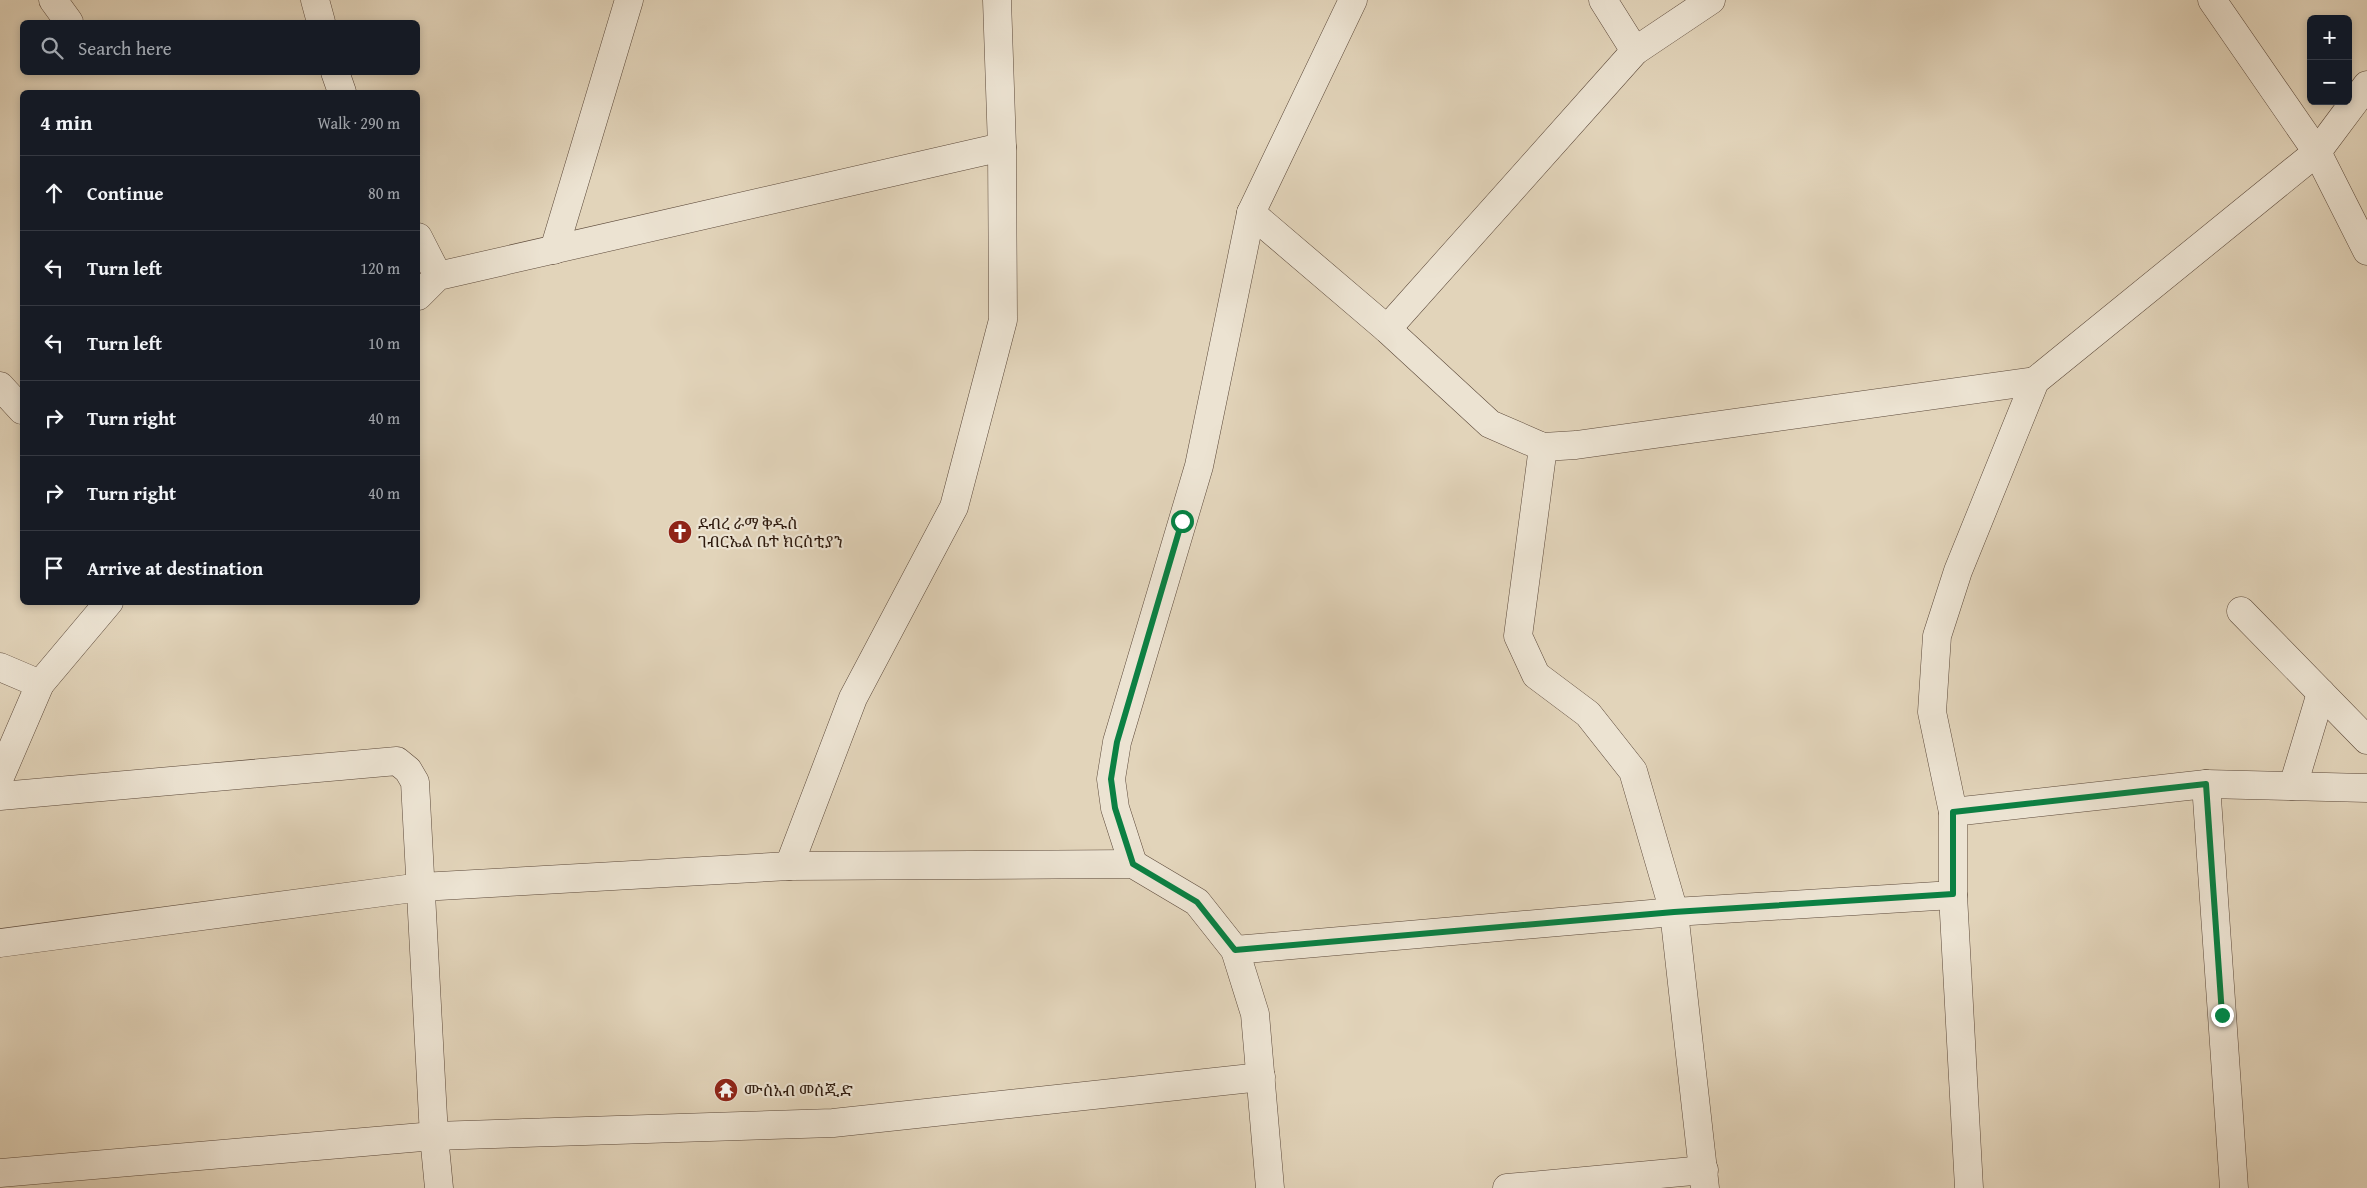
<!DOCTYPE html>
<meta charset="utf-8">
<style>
body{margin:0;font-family:"Gentium Book Plus","Noto Serif Ethiopic",serif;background:#20242c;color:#f1f3f6}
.controls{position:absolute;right:15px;top:15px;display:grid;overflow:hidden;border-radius:8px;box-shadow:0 2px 8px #0003}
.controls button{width:45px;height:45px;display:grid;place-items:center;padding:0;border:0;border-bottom:1px solid #363941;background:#171b24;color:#f1f3f6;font:25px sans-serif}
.stop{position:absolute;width:15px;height:15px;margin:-11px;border:4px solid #0b8043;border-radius:50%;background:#fff}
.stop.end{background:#0b8043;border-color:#fff;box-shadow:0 1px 5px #0008}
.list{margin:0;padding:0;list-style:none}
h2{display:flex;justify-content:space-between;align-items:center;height:65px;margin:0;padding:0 20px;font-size:21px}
h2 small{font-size:16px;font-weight:400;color:#9ea1a6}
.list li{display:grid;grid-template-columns:32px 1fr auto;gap:15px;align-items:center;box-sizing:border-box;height:75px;padding:0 20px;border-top:1px solid #363941}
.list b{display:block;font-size:19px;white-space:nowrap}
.list em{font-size:16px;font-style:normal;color:#9ea1a6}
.icon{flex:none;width:28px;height:28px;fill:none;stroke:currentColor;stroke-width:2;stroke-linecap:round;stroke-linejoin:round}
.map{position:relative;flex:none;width:2367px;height:1188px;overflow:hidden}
.search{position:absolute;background:#171b24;box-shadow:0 2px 8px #0003;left:20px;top:20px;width:400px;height:55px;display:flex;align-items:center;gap:12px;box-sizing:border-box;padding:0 18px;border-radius:8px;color:#9ea1a6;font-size:19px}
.panel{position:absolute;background:#171b24;box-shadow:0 2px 8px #0003;left:20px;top:90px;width:400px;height:515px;border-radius:8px}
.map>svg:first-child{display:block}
</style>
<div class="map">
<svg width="2367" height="1188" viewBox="0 0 2367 1188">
<rect width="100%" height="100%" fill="#e2d4ba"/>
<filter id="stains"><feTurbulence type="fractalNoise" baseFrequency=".004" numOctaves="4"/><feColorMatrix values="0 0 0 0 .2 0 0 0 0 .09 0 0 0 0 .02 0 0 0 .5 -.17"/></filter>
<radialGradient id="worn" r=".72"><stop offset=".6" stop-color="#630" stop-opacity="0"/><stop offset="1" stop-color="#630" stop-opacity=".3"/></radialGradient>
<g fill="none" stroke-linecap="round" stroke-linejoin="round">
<g stroke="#5c493a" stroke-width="29">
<g id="minor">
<path d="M53,0L69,22"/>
<path d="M315,0L321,22"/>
<path d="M1603,0L1635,51"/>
<path d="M2212,0L2317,152L2367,251"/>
<path d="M335,72L342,92"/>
<path d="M1251,213L1387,329L1490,424L1543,447L1576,445L2035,381"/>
<path d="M418,237L438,276"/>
<path d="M554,250L629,0"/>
<path d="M418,296L438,276L1002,147"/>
<path d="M1387,329L1635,51L1711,0"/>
<path d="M0,386L22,410"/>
<path d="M1543,447L1518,636L1536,675L1588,714L1633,771L1674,912L1705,1188"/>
<path d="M2241,611L2367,740"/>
<path d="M0,667L40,684"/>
<path d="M0,777L40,684L109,602"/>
<path d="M2206,784L2234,1188"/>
<path d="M2293,786L2321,693"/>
<path d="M0,796L397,761L408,770L415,782L434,1136L439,1188"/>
<path d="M1953,812L2206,784L2367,788"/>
<path d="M1133,864L1115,808L1111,779L1117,742L1199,466L1251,213L1353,0"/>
<path d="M789,866L853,698L954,507L1003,320L1002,147L997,0"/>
<path d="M0,943L421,887L789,866L1133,864L1197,902L1235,950L1255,1014L1270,1188"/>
<path d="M1235,950L1674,912L1953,895"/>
<path d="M0,1173L434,1136L833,1123L1261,1077"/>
<path d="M1507,1188L1704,1170"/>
<path d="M1969,1188L1953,895V812L1932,712L1937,636L1958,571L2035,381L2317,152L2367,85"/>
</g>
</g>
<use href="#minor" stroke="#ece3d2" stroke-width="28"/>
</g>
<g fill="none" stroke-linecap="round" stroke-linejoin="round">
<path stroke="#0b8043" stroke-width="6" d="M1182,521L1117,742L1111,779L1115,808L1133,864L1197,902L1235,950L1674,912L1953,894V812L2206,784L2222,1015"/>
</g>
<defs>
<g id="church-disc" transform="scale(1.25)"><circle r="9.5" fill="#8f2418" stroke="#ece3d2"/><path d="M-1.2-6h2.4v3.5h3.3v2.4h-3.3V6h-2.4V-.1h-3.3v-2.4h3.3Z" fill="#fff"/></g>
<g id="temple-disc" transform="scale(1.25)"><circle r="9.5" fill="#8f2418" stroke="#ece3d2"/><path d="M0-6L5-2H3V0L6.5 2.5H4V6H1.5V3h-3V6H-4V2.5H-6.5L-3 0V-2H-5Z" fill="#fff"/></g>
</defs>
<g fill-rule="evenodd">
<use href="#church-disc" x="680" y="532"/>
<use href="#temple-disc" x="726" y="1090"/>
</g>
<g text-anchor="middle" stroke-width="4.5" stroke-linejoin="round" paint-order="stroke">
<g font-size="16" fill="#2f1b0f" stroke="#ece3d2" text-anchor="start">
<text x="698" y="529">ደብረ ራማ ቅዱስ<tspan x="698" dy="18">ገብርኤል ቤተ ክርስቲያን</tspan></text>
<text x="744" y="1096">ሙስአብ መስጂድ</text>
</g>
</g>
<rect width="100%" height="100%" filter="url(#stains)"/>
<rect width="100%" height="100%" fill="url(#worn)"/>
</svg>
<div class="controls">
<button>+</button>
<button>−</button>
</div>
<div class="stop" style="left:1182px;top:521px"></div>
<div class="stop end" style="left:2222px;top:1015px"></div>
<div class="search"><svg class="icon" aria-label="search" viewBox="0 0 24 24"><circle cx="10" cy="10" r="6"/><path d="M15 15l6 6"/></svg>Search here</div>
<section class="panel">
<h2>4 min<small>Walk · 290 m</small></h2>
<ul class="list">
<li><svg class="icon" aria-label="ahead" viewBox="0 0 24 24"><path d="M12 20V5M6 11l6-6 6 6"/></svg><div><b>Continue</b></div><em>80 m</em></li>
<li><svg class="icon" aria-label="left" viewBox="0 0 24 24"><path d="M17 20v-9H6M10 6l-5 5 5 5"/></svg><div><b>Turn left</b></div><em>120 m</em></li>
<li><svg class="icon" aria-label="left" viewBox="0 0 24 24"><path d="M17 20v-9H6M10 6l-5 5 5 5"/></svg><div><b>Turn left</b></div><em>10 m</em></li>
<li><svg class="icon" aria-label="right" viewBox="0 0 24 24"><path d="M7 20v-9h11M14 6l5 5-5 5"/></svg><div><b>Turn right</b></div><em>40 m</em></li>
<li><svg class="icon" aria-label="right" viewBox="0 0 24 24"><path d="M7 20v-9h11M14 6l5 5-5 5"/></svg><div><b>Turn right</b></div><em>40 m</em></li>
<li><svg class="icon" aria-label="arrive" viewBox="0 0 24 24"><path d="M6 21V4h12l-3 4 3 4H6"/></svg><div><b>Arrive at destination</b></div></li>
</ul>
</section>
</div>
